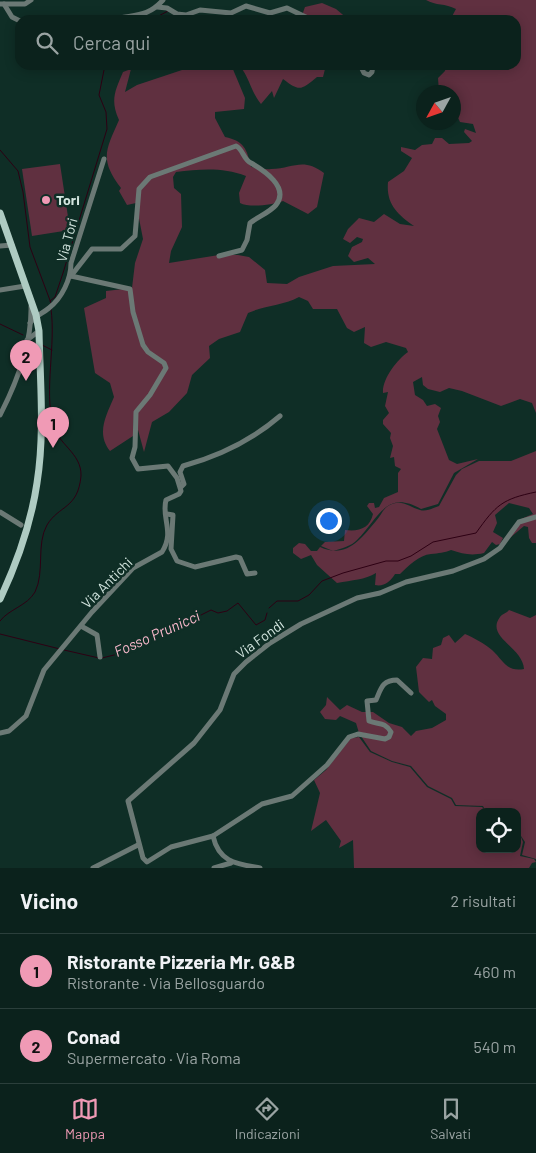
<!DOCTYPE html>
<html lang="it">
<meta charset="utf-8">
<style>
body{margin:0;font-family:Barlow,sans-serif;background:#142a25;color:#f1f3f6}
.controls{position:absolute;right:15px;bottom:15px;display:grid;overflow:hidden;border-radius:10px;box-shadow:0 2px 12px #0003}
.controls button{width:45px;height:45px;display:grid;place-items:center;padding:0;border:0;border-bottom:1px solid #2b3f3b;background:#0b221c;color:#f1f3f6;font:25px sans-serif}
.compass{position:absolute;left:416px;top:85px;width:45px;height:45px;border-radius:50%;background:#0b221c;box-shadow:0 2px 12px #0003;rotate:230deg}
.you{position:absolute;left:328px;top:520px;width:18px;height:18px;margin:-12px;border:4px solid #fff;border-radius:50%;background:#1a73e8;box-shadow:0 0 0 8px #1a73e833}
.badge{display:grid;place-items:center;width:32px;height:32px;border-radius:50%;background:#f09ab5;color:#111;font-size:16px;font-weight:700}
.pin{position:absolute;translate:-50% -41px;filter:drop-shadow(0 1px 2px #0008)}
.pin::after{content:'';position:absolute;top:26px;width:18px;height:15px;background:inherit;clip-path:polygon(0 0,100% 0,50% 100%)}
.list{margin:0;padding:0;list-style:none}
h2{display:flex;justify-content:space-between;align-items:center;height:65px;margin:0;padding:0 20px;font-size:21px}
h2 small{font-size:16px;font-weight:400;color:#9aa4a3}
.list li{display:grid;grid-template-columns:32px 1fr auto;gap:15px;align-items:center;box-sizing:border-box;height:75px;padding:0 20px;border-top:1px solid #2b3f3b}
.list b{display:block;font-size:19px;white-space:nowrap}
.list p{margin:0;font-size:16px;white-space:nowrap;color:#9aa4a3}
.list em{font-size:16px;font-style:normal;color:#9aa4a3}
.icon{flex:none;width:28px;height:28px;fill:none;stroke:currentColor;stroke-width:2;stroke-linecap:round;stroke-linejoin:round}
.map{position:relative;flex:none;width:536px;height:868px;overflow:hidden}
.search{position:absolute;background:#0b221c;box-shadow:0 2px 12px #0003;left:15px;right:15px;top:15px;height:55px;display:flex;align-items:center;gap:12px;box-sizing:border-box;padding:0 18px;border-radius:15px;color:#9aa4a3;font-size:19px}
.sheet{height:215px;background:#0b221c}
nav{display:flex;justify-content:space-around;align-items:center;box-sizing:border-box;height:70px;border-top:1px solid #2b3f3b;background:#0b221c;font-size:14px;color:#9aa4a3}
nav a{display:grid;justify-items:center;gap:2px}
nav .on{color:#f09ab5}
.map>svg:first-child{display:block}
</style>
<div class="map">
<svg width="536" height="868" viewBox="0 0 536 868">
<rect width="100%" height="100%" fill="#0f2e26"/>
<g fill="#603040">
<path d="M426,0H536V413L532,403L520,399L501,406L462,391L449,388L440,392L428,389L423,385L422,377L413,382L415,395L423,400L427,406L435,404L441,408L438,416L440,422L437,429L449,460L457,464L478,459L454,473L438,504L421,509C386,489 379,518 357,540C352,546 340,549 333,551L321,546L325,542L344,541L345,530C359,532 370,528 373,514L367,506L369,503H374L375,508L379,507L384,498L398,492V473L401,469L395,466L394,457L390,458L393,446L390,438L391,433L383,424V420L389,413L385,406L388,392L383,393C382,379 397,360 408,352L406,348L386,342L371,347L364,343L365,327L354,332L347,328L337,309H313L308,301L299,297C282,306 266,305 248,313L240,332L219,339L209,346L210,358L192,375L187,393L169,412L152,422L144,452L134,415L133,436L110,451C96,433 106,416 114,397L110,383L95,373L84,308L106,298V291L132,288L135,263L143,239L136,203L127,205L119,191L121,188C99,159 106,150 119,120C110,100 115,91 123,72L131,69L125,92L137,85L182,70L185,65H326L323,77H317C301,90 300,92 283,79L274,98L272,91L261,104C251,92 250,79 240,66L232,67L245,98L244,109L215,112V118L225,137C244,141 247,149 251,167C257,167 265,170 271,169C294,168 303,157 324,173L317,207L308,214L283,201C273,205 249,208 240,203L239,193L246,176C223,167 200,169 176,172L173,177L174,188L181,194L182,227L171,251L169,263L219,255H238L249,257L265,270L267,283L287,284L299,277L333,266L375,264L368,258L354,262L348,256L352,247L362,242L363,239L357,237L350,243L343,239L348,229L359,218L374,222L384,214L400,224L414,226C397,214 386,204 388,182L404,171L412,158L401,151V147L415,150L422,145L432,144L435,138H442L449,144L469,143L472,141L464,132L465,129L476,133L473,124L460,122L454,109V92H439L438,78L445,71L446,65H516V20H450L456,9C445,3 436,6 426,0Z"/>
<path d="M322,3L336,9L349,20H304L301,18L305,7Z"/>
<path d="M60,164L70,230L32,236L22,169Z"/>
<path d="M536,451V543H532L529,538L528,527L524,526L511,537L508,534L521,519L533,514L529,508L509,503L495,515L497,523L493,532L503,538L500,544L496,545L492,542L484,553C471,556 463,554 451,550C444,553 439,553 431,554C419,555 408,566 400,574H395C391,581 384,587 375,585L376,573C365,580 352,580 337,583L317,565L311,555L301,559L293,553V548L299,543L305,544L311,551H317L320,547C346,559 360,540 376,521C380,517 383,509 388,506C401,498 409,507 420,510C426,512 433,508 439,506L456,475L462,469L479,461H511Z"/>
<path d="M509,610L530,618L536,615V859L522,855L525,842L521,836L517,838V812L485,810L483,806L456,805L452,798L428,786L411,766L392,761L371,751L359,733L356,723L340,716L336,720L325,719L320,712L326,705L327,697L340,710L347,705L362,712H373L389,723L402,727L411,736L416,731L432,728L446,720V714L435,706L432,700L429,702L419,692L416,667L423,658L432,659L433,648L441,645L443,638L449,635L455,643L465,634C474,638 485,644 492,650C504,661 506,672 524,669C523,647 485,637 500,617C502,614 507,613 509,610Z"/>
<path d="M359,737L370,752L392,762L410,767L427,787L451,799L455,806L482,807L487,812H480V849H517V840L521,837L523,842L520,856L534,859L536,862L532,863L529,868H354L353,840L339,848L341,841L326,820L311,831L320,793L314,780L326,770L351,738Z"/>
</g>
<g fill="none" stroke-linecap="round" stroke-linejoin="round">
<g stroke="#2d0013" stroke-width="1">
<path d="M151,20L168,11"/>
<path d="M0,150L18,171L23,192L30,247L51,303"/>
<path d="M50,301L55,297L63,273L107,129L106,112L99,95L105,65"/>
<path d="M0,324L23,335"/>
<path d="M42,345L52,350"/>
<path d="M269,608L277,601H298L309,595L322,581L343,573L386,561H398L411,556L433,542L476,533C496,505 502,499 536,492"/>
<path d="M0,621C9,609 27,606 35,592C45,572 36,544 47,525C59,505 78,509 81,476C82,453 57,444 53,424C44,390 56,345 51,309"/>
<path d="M0,634L60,649"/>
<path d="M64,650L99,658"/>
<path d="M102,658L118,654L185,619L197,617L211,610L218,613L227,611L238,603L256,625L265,620L267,613"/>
</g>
<g stroke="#6b7975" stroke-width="5">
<path d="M0,4H4L12,17L20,21"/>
<path d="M4,4H25L31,0"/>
<path d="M157,7L167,8L177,14L186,15L200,10L231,13L246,6L270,13L287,8L312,20"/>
<path d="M112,20C134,14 147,18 163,0"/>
<path d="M360,65L364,73L369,75L372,72L373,65"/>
<path d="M0,246L12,245"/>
<path d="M71,276L92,249H121L135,236L139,189L150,177L236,146C243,149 243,159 251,163C263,170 290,187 276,205C270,212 258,217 250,223L247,240L242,250L219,256"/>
<path d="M0,290L25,286"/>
<path d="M30,323C36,315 42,314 49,308C62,298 71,279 71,263L104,159"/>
<path d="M27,340L39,331"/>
<path d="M0,415C17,382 32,344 31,306"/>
<path d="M181,487L184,484L180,472L183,466C219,456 251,441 280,416"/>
<path d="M0,512L21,525"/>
<path d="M167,514L173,515L171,549L177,561L195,567L236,557L240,558L247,574L255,573"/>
<path d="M81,626L97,635L100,657"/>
<path d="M411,693L397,680C382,680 381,689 376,700L367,701L369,721C379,725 384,721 391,732L389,737L385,739L358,734L349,737L327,765L292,796L262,804L213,836L171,847L147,862L143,858L128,801L194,743L220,710L234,674L246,662L270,643L301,624L357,598L380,593L406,582L453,571L484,559L500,548L519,522L536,517"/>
<path d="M0,733L9,731L26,716L44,670L92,612L133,568L162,552C175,532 161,518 166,500L179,494L181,491L177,478L168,466L138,469L132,458L135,447L136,412L150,395L166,368L164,363L148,352L143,345L133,312L130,289L71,276"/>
<path d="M213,836C219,863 238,864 260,868"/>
<path d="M93,868L138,845"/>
<path d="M214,868L231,863"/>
</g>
<path stroke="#aecbc2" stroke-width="7" d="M0,213L36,315L39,331C40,381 45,433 37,483C31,523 17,563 0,599"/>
</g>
<circle fill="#f09ab5" stroke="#0f2e26" stroke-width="2" cx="46" cy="200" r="5"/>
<g text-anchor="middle" stroke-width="5" stroke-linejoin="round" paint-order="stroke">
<g font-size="14" font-weight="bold" fill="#d4e6e0" stroke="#0f2e26" text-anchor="start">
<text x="56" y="205">Tori</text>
</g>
<g font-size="14" fill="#d4e6e0" stroke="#0f2e26">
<text transform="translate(67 240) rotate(-75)" y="5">Via Tori</text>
<text transform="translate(107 583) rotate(-45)" y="5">Via Antichi</text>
<text transform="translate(260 639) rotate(-36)" y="5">Via Fondi</text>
</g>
<g font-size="15" font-style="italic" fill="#f9b9cc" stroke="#0f2e26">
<text transform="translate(157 634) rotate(-24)" y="5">Fosso Prunicci</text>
</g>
</g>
</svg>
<div class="controls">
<button><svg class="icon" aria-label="locate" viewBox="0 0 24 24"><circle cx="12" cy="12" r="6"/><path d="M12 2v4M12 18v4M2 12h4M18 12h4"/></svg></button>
</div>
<svg class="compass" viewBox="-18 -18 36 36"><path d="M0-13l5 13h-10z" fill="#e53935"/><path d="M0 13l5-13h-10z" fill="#9aa4a3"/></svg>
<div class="you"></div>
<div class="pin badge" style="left:53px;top:448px">1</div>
<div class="pin badge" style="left:26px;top:381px">2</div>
<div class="search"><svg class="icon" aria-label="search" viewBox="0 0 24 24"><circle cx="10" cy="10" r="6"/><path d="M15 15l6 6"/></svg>Cerca qui</div>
</div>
<section class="sheet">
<h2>Vicino<small>2 risultati</small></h2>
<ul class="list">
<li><span class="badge">1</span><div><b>Ristorante Pizzeria Mr. G&amp;B</b><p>Ristorante · Via Bellosguardo</p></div><em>460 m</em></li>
<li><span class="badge">2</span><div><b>Conad</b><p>Supermercato · Via Roma</p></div><em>540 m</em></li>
</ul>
</section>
<nav>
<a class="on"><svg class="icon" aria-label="map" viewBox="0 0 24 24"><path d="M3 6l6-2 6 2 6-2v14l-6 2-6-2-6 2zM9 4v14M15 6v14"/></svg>Mappa</a>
<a><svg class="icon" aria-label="directions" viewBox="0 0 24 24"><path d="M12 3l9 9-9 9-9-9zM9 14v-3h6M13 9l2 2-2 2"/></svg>Indicazioni</a>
<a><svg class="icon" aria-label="saved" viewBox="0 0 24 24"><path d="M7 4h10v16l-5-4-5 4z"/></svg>Salvati</a>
</nav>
